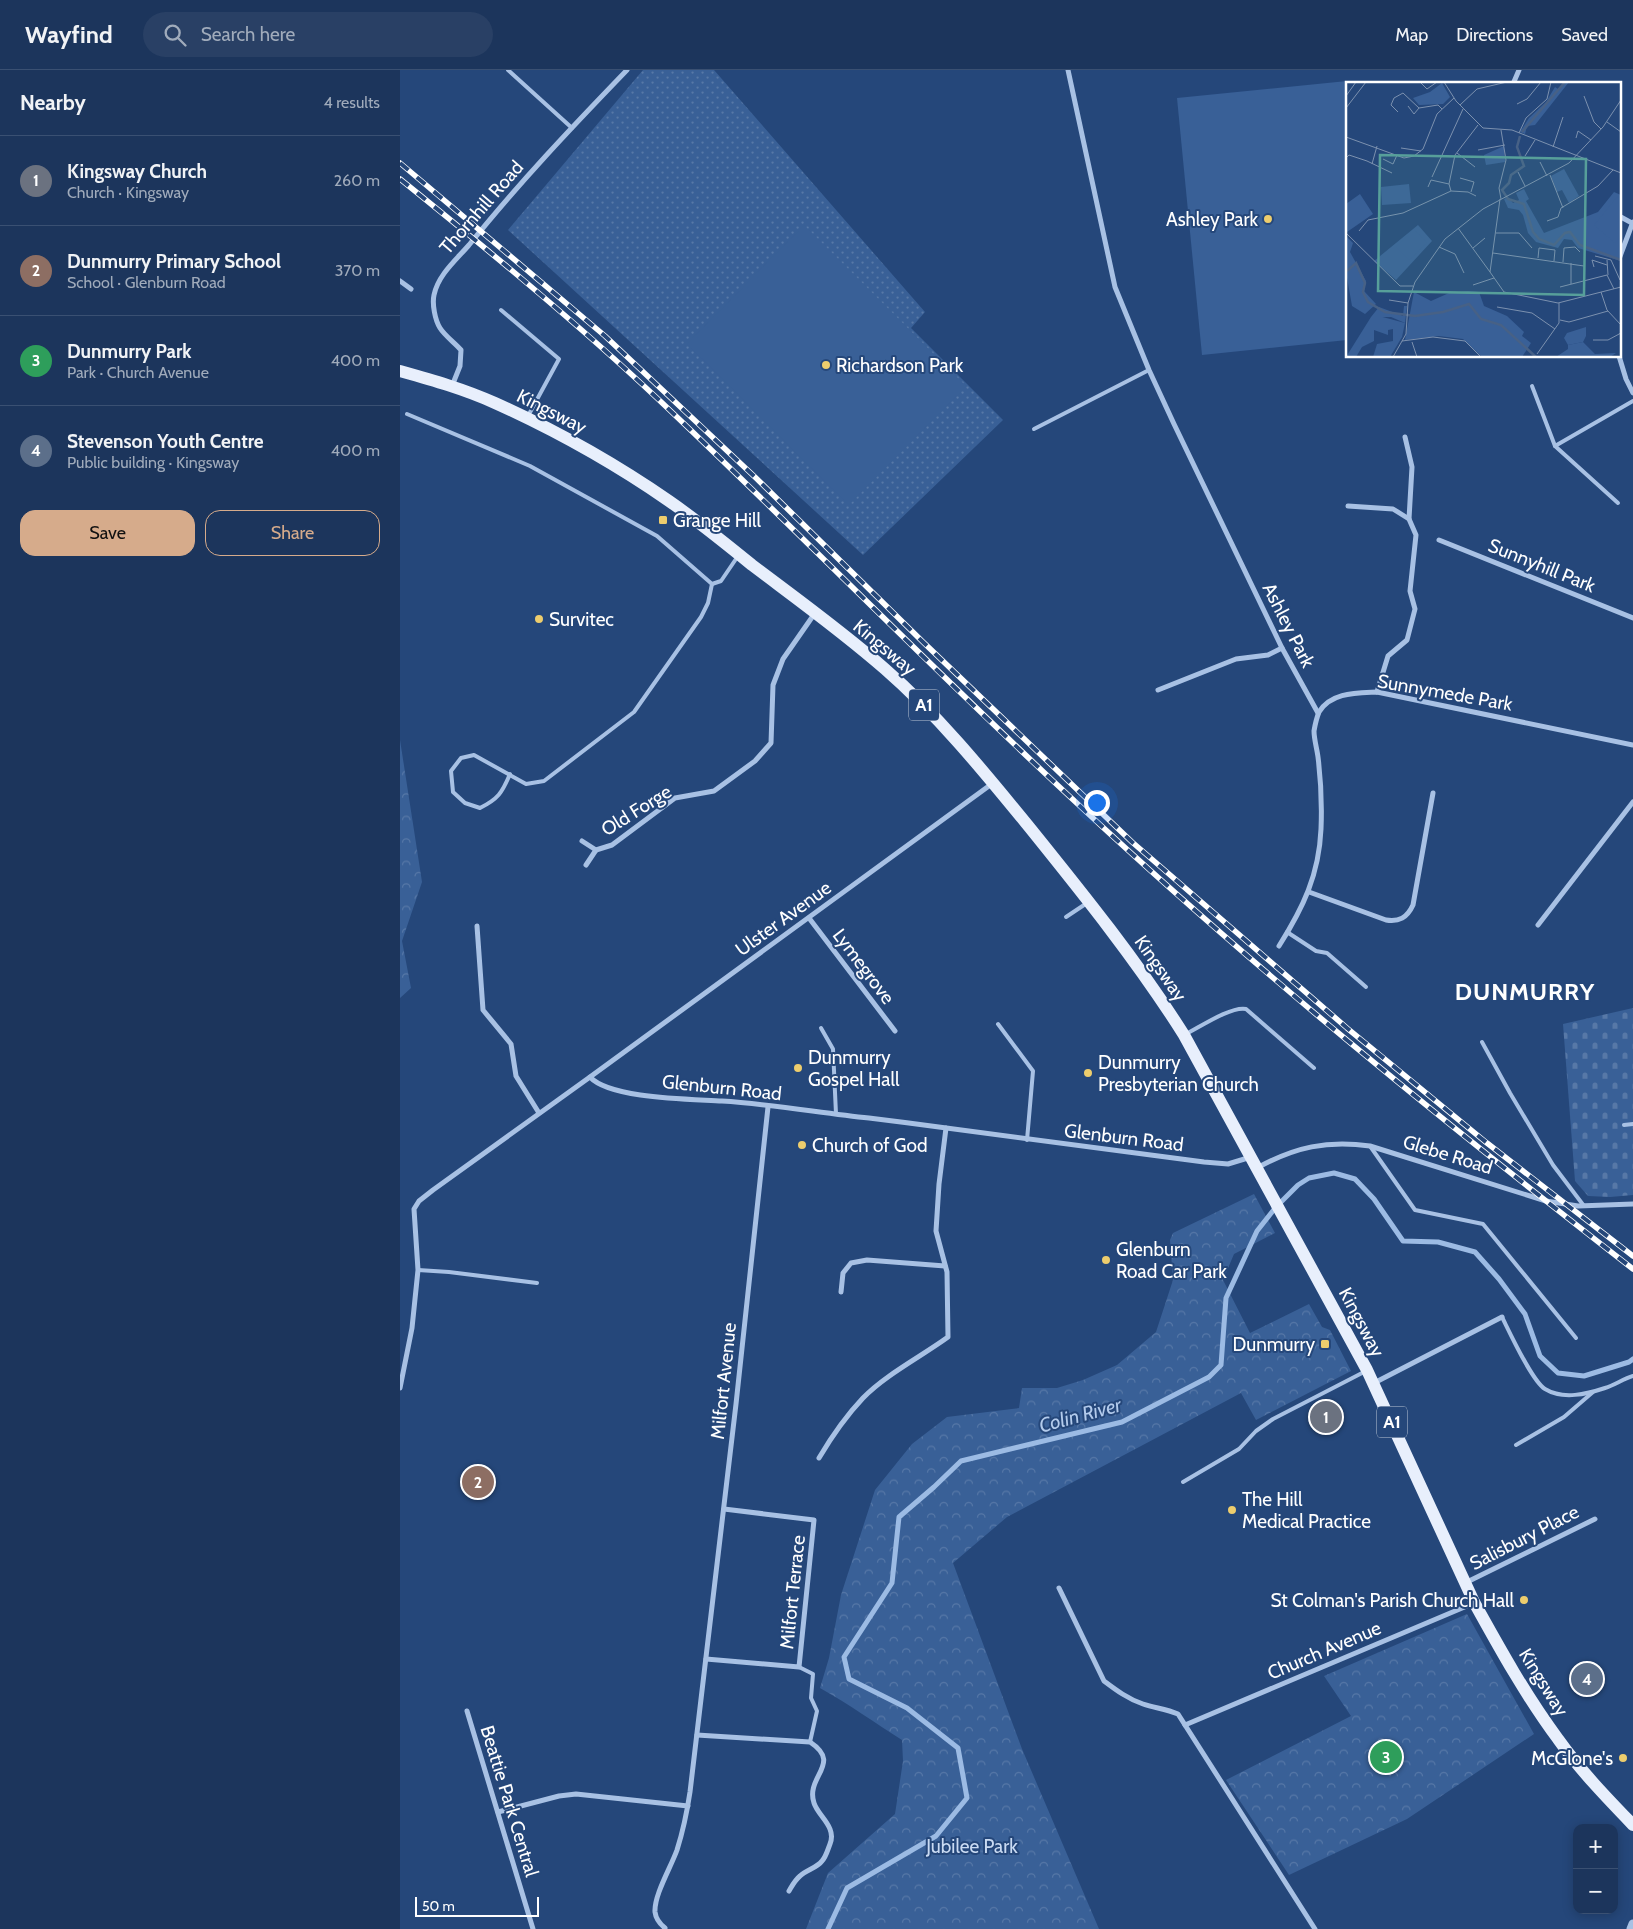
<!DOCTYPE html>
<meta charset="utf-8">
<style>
body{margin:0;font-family:Cabin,sans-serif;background:#294065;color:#f1f3f6}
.controls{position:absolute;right:15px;bottom:15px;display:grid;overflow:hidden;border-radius:10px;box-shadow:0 2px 12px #0003}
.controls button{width:45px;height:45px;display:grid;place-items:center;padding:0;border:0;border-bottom:1px solid #3a5072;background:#1c355c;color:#f1f3f6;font:25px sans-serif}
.scale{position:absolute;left:15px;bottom:12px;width:124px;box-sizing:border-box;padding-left:5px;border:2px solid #fff;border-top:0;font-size:14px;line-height:18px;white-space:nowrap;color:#fff;-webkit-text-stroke:4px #25477a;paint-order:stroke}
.you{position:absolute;left:696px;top:732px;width:18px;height:18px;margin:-12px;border:4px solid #fff;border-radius:50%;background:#1a73e8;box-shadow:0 0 0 8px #1a73e833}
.badge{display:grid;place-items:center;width:32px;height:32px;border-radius:50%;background:#d6ab8b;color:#fff;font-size:16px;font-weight:700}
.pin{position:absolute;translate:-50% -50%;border:2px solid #fff;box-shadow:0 1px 5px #0006}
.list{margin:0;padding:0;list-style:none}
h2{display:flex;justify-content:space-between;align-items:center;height:65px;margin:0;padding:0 20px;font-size:21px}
h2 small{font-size:16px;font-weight:400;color:#a0abbb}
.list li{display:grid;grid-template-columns:32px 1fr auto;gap:15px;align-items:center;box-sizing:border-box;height:90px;padding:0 20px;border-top:1px solid #3a5072}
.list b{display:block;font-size:19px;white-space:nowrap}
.list p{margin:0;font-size:16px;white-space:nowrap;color:#a0abbb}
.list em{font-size:16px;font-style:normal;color:#a0abbb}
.actions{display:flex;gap:10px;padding:15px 20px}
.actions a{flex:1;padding:11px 0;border:1px solid #d6ab8b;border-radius:15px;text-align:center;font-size:18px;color:#d6ab8b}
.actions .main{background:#d6ab8b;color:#111}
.icon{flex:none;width:28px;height:28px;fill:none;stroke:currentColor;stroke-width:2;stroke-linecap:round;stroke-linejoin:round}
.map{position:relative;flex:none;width:1233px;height:1859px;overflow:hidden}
header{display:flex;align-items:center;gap:30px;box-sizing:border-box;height:70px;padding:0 25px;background:#1c355c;border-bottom:1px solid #3a5072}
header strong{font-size:24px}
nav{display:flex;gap:28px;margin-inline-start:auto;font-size:18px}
.search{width:350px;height:45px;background:#294065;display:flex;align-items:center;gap:12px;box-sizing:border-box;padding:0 18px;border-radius:28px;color:#a0abbb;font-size:19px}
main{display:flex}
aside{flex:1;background:#1c355c}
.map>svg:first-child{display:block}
</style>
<header>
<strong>Wayfind</strong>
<div class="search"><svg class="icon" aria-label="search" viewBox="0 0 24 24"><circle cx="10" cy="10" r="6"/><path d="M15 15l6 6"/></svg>Search here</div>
<nav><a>Map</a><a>Directions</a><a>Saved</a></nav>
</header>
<main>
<aside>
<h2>Nearby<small>4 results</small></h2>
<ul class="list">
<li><span class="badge" style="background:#6b7280">1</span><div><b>Kingsway Church</b><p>Church · Kingsway</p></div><em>260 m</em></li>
<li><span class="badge" style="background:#8d6e63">2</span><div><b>Dunmurry Primary School</b><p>School · Glenburn Road</p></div><em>370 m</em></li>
<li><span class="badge" style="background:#2e9e5b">3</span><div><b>Dunmurry Park</b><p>Park · Church Avenue</p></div><em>400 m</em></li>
<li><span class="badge" style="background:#5c6f8a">4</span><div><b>Stevenson Youth Centre</b><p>Public building · Kingsway</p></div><em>400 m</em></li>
</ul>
<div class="actions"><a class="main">Save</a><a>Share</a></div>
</aside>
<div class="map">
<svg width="1233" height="1859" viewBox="0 0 1233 1859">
<defs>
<pattern id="grass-dots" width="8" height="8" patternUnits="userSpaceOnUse" patternTransform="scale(1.25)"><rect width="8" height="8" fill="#396097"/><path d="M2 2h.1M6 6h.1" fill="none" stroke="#5778a7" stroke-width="1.8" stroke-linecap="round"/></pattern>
<pattern id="cemetery-stones" width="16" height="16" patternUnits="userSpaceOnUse" patternTransform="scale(1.25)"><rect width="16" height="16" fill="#396097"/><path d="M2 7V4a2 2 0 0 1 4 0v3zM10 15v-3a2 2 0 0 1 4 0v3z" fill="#5778a7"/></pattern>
<pattern id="park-crowns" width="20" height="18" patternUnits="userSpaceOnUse" patternTransform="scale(1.25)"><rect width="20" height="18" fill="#396097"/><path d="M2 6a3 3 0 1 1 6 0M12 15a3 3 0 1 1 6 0" fill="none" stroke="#5778a7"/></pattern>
</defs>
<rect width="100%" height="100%" fill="#25477a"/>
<path fill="url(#grass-dots)" d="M243,0H314L525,242L511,258L603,350L463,485L108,160Z"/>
<path fill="url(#cemetery-stones)" d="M1233,938V1125L1210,1127L1188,1126L1175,1111L1163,954Z"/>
<g fill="url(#park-crowns)">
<path d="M0,670L22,812L2,871L11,918L0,928Z"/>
<path d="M854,1124L875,1163L834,1184L823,1210L850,1263L909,1234L922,1257L930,1260L951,1301L856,1350L841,1323L607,1447L553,1493L622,1679L699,1859H406L428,1803L495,1744L503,1691L502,1670C475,1653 449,1634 420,1618L429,1588L441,1525L475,1420L512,1374L547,1347L619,1338L622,1318H657L683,1310L717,1295L756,1262L773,1210L770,1170L773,1163Z"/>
<path d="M1067,1544L1134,1664L1007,1749L889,1805L826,1710L951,1646L924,1606Z"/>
</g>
<g fill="#396097">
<path d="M947,11V270L802,285L777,28Z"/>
<path d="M404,155L566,316L449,435L287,274Z"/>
</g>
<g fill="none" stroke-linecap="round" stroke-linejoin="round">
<path stroke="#9cbbe4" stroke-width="5" d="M428,1859L447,1818L536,1766L567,1728L558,1678L507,1638L449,1609L444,1587L492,1513L499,1447L534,1417L561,1391L722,1352L809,1307L821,1295L826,1228L857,1161L876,1137L898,1115L909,1108L934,1103L955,1109L974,1129L1003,1171L1038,1172L1075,1182L1099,1209L1125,1244L1140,1286L1158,1303L1184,1306L1229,1292L1233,1289"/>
<g stroke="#a8c1e4" stroke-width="4">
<path d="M108,0L172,58"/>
<path d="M101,240L159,289L128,346"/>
<path d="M1132,316L1155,376L1218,433"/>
<path d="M7,344L130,396L257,466L312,514L321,511L338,486"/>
<path d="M634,359L749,300"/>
<path d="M1155,376L1233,331"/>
<path d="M110,704C102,723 98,729 80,738L65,733L53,722L51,701L61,688L74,685L126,714L144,711L234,642L301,547L308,533L312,514"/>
<path d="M666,847L687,833"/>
<path d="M887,862L916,881L927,883L966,917"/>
<path d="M598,954L633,1001L627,1070"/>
<path d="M421,958L433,979L436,1044"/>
<path d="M786,964C800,957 831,936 846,939L914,998"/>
<path d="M1082,972L1110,1023L1153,1095L1184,1136"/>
<path d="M1224,1055L1233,1054"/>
<path d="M970,1076L1015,1140L1083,1154L1176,1268"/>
<path d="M18,1200L49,1202L137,1213"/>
<path d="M1102,1247C1110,1263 1132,1311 1145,1319C1163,1330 1187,1324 1205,1318C1215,1315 1223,1309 1233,1306"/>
<path d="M1116,1375L1164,1347L1193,1322"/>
<path d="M783,1412L839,1379L856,1361L873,1349L964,1302"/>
<path d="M399,1597L413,1604L411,1628L417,1641L410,1672"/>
</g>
<g stroke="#a8c1e4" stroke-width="5">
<path d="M668,0L715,217L749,300L774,354L882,578L918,643"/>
<path d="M1113,14L1119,0"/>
<path d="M1219,146L1232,153"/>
<path d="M1219,189L1233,152"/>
<path d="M0,211L11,219"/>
<path d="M1219,286L1226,309L1233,323"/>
<path d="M52,316L60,296L61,280C55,273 45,266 40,258C35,250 32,234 34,225C38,205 56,190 69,175C118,114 172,57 227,0"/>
<path d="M1005,367L1012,397L1009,449"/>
<path d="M948,436L993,439L1009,449L1016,465L1010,521L1015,539L1007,570L988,586L977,622"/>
<path d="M1039,470L1233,548"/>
<path d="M758,620L836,589L868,585L882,578"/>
<path d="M182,771L196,780L212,775L275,728L314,721L355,691L371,673L373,615L383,589L415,543"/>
<path d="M186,795L196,780"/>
<path d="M909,822L986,850C999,852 1007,848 1013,835L1033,723"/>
<path d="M409,848L495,961"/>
<path d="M1138,855L1233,732"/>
<path d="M77,856L83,940L111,974L116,1006L139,1043"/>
<path d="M879,876C903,838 919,805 921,759C922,735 921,711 918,687C917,679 914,669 914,661C915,655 917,647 919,642C931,622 957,623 977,622L1233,675"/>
<path d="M190,1007L593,713"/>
<path d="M857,1098C895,1077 927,1070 970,1076L1146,1131L1178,1136L1233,1134"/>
<path d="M441,1222L443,1203L451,1193L467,1190L545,1196"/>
<path d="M974,1313L1102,1247"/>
<path d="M0,1318L12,1258L18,1200L14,1139L19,1131L33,1120L190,1007C210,1029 292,1029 322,1031C371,1034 421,1043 469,1048C581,1062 693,1077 804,1092L828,1094L851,1087"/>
<path d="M419,1388C432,1366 445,1347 463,1328C485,1305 522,1286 548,1267L547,1202L536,1161L539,1114L546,1058"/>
<path d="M1067,1512L1195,1449"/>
<path d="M659,1518L704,1611C716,1620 728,1629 743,1634C755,1638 766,1639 778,1644L915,1859"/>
<path d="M306,1589L399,1597L414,1450L324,1439"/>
<path d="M67,1641L133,1859"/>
<path d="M785,1655L1074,1533"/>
<path d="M297,1665L410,1672C443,1694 405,1706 414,1733C418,1746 437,1757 430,1774C428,1779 426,1787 422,1791C417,1798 406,1800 400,1806C395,1810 392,1816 389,1821"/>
<path d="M98,1742L159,1726L176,1724L288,1736"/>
<path d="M265,1858C260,1854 256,1850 255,1842C254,1825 271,1797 277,1780C283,1761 287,1742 290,1722L336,1334L368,1037"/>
</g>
<path stroke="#a8c1e4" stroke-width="9" d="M1231,1859L1233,1854"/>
<path stroke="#e8effc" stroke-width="12" d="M0,301C32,310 64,319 95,333C155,360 214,393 269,431C298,451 325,473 352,495C397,529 443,562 485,599C539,646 585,703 630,758C684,825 738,892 784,965L967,1300L1074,1532C1100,1579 1126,1626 1158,1669C1180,1700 1206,1727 1233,1755"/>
<g stroke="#fff" stroke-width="5.5">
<g id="rail">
<path d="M0,93L205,266L356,408L523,572L732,772L947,958L1087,1073L1233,1186"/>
<path d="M0,109C88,180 176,252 258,329C401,464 537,604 681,737C857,901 1044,1052 1233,1199"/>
</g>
</g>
<use href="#rail" stroke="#25477a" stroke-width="4" stroke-dasharray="11" stroke-linecap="butt"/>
</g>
<g fill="#edcd6d" stroke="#25477a" stroke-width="2">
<circle cx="868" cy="149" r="5"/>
<circle cx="426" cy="295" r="5"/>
<rect x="258" y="445" width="10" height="10" rx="2.5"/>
<circle cx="139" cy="549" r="5"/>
<circle cx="398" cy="998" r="5"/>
<circle cx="688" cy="1003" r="5"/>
<circle cx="402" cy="1075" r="5"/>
<circle cx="706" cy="1190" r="5"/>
<rect x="920" y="1269" width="10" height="10" rx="2.5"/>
<circle cx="832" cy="1440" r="5"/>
<circle cx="1124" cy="1530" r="5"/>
<circle cx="1223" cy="1688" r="5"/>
</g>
<g text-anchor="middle" stroke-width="4" stroke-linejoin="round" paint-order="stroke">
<g fill="#25477a" stroke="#bec8d7" stroke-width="1">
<rect x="509" y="619.5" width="30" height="31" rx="4"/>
<rect x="977" y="1336.5" width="30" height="31" rx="4"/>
</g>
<g font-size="18" font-weight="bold" fill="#fff">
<text x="524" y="641">A1</text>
<text x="992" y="1358">A1</text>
</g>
<g font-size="19" fill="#fff" stroke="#25477a">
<text transform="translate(81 137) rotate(-49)" y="7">Thornhill Road</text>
<text transform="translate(152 341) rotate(27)" y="7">Kingsway</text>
<text transform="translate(1142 495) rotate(22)" y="7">Sunnyhill Park</text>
<text transform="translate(889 555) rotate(63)" y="7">Ashley Park</text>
<text transform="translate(485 577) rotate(40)" y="7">Kingsway</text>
<text transform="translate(1045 622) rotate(10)" y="7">Sunnymede Park</text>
<text transform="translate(236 740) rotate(-32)" y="7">Old Forge</text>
<text transform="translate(383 848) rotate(-36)" y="7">Ulster Avenue</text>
<text transform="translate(464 896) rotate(53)" y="7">Lymegrove</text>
<text transform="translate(761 898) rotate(55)" y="7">Kingsway</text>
<text transform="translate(322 1017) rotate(6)" y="7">Glenburn Road</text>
<text transform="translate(724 1067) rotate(7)" y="7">Glenburn Road</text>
<text transform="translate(1048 1084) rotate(17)" y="7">Glebe Road</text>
<text transform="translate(962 1252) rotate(62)" y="7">Kingsway</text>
<text transform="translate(323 1311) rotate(-84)" y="7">Milfort Avenue</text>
<text transform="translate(1124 1467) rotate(-27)" y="7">Salisbury Place</text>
<text transform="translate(392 1522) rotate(-84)" y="7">Milfort Terrace</text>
<text transform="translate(924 1580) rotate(-23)" y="7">Church Avenue</text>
<text transform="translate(1144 1612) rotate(58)" y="7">Kingsway</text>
<text transform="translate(110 1731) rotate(73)" y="7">Beattie Park Central</text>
</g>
<g font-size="19" fill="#fff" stroke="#25477a" text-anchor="start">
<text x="858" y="156" text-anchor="end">Ashley Park</text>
<text x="436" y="302">Richardson Park</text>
<text x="273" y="457">Grange Hill</text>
<text x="149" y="556">Survitec</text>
<text x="408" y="994">Dunmurry<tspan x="408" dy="22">Gospel Hall</tspan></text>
<text x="698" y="999">Dunmurry<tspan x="698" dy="22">Presbyterian Church</tspan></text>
<text x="412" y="1082">Church of God</text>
<text x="716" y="1186">Glenburn<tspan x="716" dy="22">Road Car Park</tspan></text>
<text x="915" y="1281" text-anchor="end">Dunmurry</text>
<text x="842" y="1436">The Hill<tspan x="842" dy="22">Medical Practice</tspan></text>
<text x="1114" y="1537" text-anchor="end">St Colman's Parish Church Hall</text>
<text x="1213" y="1695" text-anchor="end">McGlone's</text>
</g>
<g font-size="19" fill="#cadbf3" stroke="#25477a">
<text x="572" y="1783">Jubilee Park</text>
</g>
<g font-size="20" font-style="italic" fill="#b3cbec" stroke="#25477a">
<text transform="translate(680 1345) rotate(-15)" y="7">Colin River</text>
</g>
<g font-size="24" font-weight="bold" letter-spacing="1" fill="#fff" stroke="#25477a">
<text x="1125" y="930">DUNMURRY</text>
</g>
</g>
<g transform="translate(946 12)">
<rect width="275" height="275" fill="#25477a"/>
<path d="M72,143L86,159L50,198L28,179ZM33,234L59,241L56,255L44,275H27L31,262L47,259V247L42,248V253L28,248V259L16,265L10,275H0L25,235ZM240,245V254L237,260L222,263L218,256L221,251Z" fill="#396097"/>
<path d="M218,0H223L189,43L181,44L179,52L174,50L183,36L200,20L209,5L212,7ZM96,1L104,15L97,22L73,23L67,16L84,10ZM1,155L7,161L4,170L20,199L18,209L30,222L19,232L6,224L0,190ZM58,224H61L59,241L45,235H25L33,225L57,234ZM237,260L249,272L270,271L264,275H210L222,267V263Z" fill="#396097"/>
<path d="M158,64L159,80L140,83L138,73Z" fill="#396097"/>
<path d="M218,87L233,114L223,121L216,108L211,110L205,94ZM178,107L183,117L180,119L198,151L252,130L268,110L275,113V179L232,166L226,158L218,157L212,166L190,160L182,151L177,133L173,128L162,126L158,117L162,115L167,121L173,118L170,111ZM122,209L133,210L138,224L161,234L178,250L176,254L185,261L176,275H136L117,257L93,254L59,258L68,210L85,219L103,211Z" fill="#396097"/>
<path d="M63,102L65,121L36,123L35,105ZM14,112L27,132L1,150L0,122ZM272,114L275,117V155L269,161L248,143ZM68,147L81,161L63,178L50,165Z" fill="#396097"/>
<path fill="none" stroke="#476186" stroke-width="2.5" d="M176,50L219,0M174,54L171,65L178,84L165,93L163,101L156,108L162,117L178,122L187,150L193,157L208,163L219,151L224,150L234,163L275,178M1,189L10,181L19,201L17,210L22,220L39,230L69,234L97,230L123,222L135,237L155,243L190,275"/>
<path fill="none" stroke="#7c91af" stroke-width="1" d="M74,0L81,7L91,0M98,0L110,19L137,46L166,48L275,91M0,14L10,0M238,14L248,40L255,47M171,22L181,17L195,0M114,23L131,7L161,0M62,24L68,32L73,26M0,26L20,0M52,30L45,23L48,16L57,11L73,26L92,23L96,27M261,40L275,50M155,48L160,78L153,106L155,117M173,51L180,36L201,17L205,0M0,55L58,76L68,74L77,67L91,32L108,16M230,56L232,49L245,58M207,65L217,35M55,66L75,69M132,68L159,63M111,71L129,85M179,74L189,58M0,76L3,73L21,79L46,91M37,77L47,82L51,73M194,80L201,94M26,82L31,64M172,90L179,104M204,93L217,126M86,95L117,27M114,96L128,100L125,110M82,105L85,98L103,102M130,114L122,110L105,109L103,102L109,73L132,43M154,117L144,190L158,210L212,221L275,205M201,139L212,135L215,126L252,104L267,88M112,146L144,190M13,149L22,138L57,131L105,109M0,151L54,204H67M150,151H173L186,166M93,165L109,172L118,191M127,166L139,156M147,171L238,184M249,174L265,178L274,198M192,176L193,166L209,168L208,179M261,178L262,193M217,180L218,166L229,165L234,170M225,181V202M248,185L246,178L261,183M127,203L148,196M214,205L261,193L268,207M255,210L261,228L275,243M43,218L62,221M151,225L186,231L209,247M214,238L223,240L262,229M247,258H262L275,251M56,259L87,255L119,259L135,275M66,260L71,275M191,272L213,241V221M47,275L60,252L62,221L69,200L99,157L137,127L223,81L257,45L275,18"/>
<path fill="#579f9a" fill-opacity="0.15" stroke="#579f9a" stroke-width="2.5" d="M34,73L240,77L238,213L32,209Z"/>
<rect width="275" height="275" fill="none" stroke="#fff" stroke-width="2.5"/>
</g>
</svg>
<div class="controls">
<button>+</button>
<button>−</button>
</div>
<div class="scale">50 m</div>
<div class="you"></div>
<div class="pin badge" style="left:926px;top:1347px;background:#6b7280">1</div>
<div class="pin badge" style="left:78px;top:1412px;background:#8d6e63">2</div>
<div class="pin badge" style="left:986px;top:1687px;background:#2e9e5b">3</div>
<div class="pin badge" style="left:1187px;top:1609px;background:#5c6f8a">4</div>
</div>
</main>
